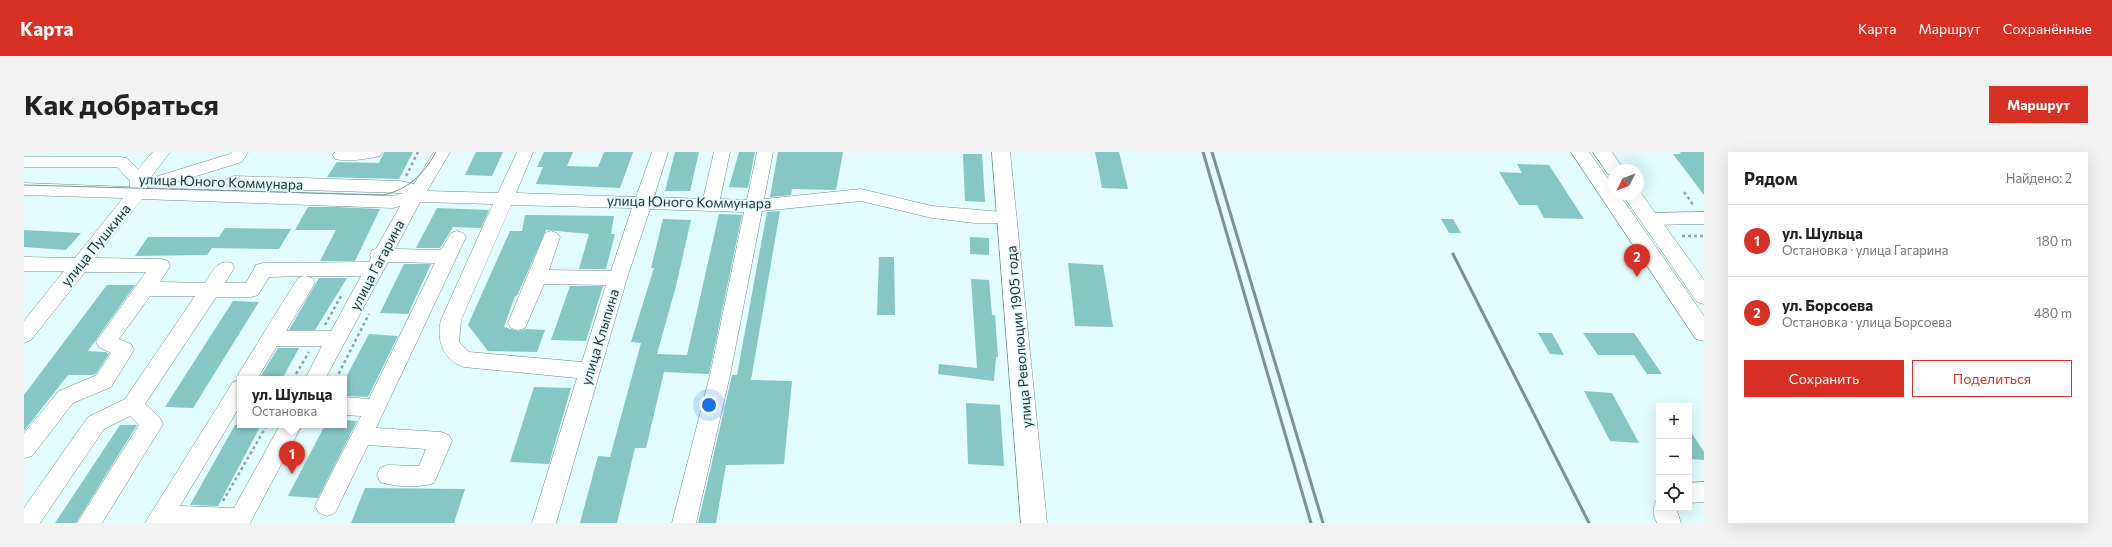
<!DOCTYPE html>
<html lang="ru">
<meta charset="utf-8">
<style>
body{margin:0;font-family:Commissioner,sans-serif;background:#f2f2f2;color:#222}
.controls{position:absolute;right:12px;bottom:12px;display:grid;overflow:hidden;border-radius:0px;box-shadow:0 4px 16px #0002}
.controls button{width:36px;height:36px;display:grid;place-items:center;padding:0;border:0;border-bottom:1px solid #e0e0e0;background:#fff;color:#222;font:20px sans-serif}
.compass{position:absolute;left:1584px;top:12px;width:36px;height:36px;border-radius:50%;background:#fff;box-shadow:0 4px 16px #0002;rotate:228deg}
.you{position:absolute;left:685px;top:253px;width:14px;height:14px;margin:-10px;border:3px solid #fff;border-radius:50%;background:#1a73e8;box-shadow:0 0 0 6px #1a73e833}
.badge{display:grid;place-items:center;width:26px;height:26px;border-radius:50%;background:#d93025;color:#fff;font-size:13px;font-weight:700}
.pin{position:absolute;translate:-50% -33px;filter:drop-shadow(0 1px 2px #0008)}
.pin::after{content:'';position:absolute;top:21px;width:14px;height:12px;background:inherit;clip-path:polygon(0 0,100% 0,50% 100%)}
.popup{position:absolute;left:213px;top:224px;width:110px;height:52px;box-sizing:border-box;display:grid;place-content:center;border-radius:0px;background:#fff;filter:drop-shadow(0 1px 3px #0005);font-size:13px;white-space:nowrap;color:#767676}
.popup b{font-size:15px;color:#222}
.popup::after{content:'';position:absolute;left:50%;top:100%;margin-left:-8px;border:8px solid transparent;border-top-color:#fff}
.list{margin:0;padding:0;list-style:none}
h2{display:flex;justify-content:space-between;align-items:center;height:52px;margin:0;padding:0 16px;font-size:17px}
h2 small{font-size:13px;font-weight:400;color:#767676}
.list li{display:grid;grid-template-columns:26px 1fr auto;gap:12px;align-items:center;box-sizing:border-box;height:72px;padding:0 16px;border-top:1px solid #e0e0e0}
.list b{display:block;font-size:15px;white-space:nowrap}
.list p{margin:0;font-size:13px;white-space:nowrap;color:#767676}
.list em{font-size:13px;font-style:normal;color:#767676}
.actions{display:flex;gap:8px;padding:12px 16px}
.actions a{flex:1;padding:9px 0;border:1px solid #d93025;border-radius:0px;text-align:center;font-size:14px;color:#d93025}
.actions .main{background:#d93025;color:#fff}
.icon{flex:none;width:22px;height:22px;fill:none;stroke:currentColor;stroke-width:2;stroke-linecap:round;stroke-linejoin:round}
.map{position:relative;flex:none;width:1680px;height:371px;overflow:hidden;border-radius:0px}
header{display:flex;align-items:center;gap:24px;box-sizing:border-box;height:56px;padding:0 20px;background:#d93025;color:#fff}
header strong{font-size:19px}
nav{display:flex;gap:22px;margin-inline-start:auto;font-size:14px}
.intro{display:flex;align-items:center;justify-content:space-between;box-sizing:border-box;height:96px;padding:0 24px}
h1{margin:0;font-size:28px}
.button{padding:10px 18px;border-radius:0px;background:#d93025;color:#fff;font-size:14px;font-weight:700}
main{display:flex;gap:24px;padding:0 24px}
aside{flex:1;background:#fff;border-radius:0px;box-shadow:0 4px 16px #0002}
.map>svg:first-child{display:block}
</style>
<header>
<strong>Карта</strong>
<nav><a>Карта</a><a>Маршрут</a><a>Сохранённые</a></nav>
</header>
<div class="intro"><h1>Как добраться</h1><a class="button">Маршрут</a></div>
<main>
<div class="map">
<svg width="1680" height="371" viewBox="0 0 1680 371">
<rect width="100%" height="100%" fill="#e1fcfb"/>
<g fill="#86c6c4">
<path d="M360,0H389L375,27L303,25L313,10L355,11Z"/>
<path d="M452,0H479L468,24L441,23Z"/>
<path d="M520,0H549L543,14L574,15L580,0H609L596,36L512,32L519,15H513Z"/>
<path d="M651,0H675L666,39H641Z"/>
<path d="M715,0H731L724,36L705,35Z"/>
<path d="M754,0H819L812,38L768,37L767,43L746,45Z"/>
<path d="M1071,0H1095L1104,37L1078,36Z"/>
<path d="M1656,0H1680V43L1649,2H1657Z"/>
<path d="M939,2H958L961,50L941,49Z"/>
<path d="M1493,12L1525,13L1560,67L1520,66L1513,53H1495L1475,20L1498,21Z"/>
<path d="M284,55H313L356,57L331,109H296L312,78H271Z"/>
<path d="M413,56L465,58L457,76L429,75L416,96H392Z"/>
<path d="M756,59L727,228L768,229L760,312L702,313L692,371H674L708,223H713L743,60Z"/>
<path d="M695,62L718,63L685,222L640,220L622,296H611L593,371H556L574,304L586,305L617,191L607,190L630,116H627L639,67L667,68L652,134L633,202L663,203Z"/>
<path d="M501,63L590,64L587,82H591L582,117H555L565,82L522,78L493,144H491L480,175L494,179L502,177L521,178L513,200L464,199L444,173L486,79H498Z"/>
<path d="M1417,67H1429L1437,81H1425Z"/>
<path d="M201,76L267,77L255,97L188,96L183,103L111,104L124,85H195Z"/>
<path d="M0,78L57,81L42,98L0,95Z"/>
<path d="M946,85L965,86V103L946,102Z"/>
<path d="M855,105H870L871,163H853Z"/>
<path d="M1044,111L1079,113L1089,175L1051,174Z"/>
<path d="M380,112H407L384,162L356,161Z"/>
<path d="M295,126H323L291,178H265Z"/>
<path d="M947,127L965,128L968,163H971L974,205H972L970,229L914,222L915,212L953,216Z"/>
<path d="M83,133H111L64,199L81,200L85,202L72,222L68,223H44L0,279V243Z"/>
<path d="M546,134H579L562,189L527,188Z"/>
<path d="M209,149L235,150L169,256L141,255Z"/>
<path d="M1514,181H1528L1540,203L1526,202Z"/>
<path d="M1559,181H1610L1638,222H1623L1610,203H1574Z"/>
<path d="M345,182L374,184L344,245L320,244V229Z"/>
<path d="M254,196H275L258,227H235Z"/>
<path d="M510,235L547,236L525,312L486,310Z"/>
<path d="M1560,239L1588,241L1615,291L1586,289Z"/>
<path d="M942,251L976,253L980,314L944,312Z"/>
<path d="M320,268L333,269L294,346L264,344L301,273H320Z"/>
<path d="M96,273H113L52,371H31Z"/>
<path d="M211,273H237L194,354L166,353Z"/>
<path d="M1665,277L1680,300V308L1665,307Z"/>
<path d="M341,336L441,337L430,371H327Z"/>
</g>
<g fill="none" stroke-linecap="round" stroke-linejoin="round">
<g stroke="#738b8a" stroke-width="1">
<g id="minor">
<path d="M129,0H146L124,29L123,36L369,44L379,41L210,36L204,34L201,30L204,26L210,24L376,29L390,32L410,0H426L403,39L474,41L493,0H509L492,41L612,45L628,0H644L630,45L679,47L690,0H706L696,47L723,48L733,0H749L740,47L837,37L908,54L990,61L993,65L990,69L984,71H951L908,66L837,49L738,59L706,223L672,371H648L686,223L720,60L626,57L603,126L532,371H508L553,226L440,215C419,208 412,188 417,168L469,52L396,50L371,97L417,98L427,81L433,79L439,81L442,85L352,276L417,280L425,283L428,289L410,331C395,336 371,335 356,330L353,323L356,316L364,313L395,314L402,297L344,293L311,361L303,364L295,361L291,354L337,264L320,263V245L345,247L411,111L364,110L301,227H281L298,194H253L233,227H216V254L156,354L210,356L256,273H278L226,371H121L209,230L213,229L215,221L274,126L280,124L245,125L234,143L227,145H192L121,252L136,266L139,272L78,371H53L115,273L106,264L80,277L16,371H0V356L64,265L101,247L171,144H126L95,187L107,192L110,198L87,235L49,251L8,304L0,306V281L35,239L73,223L87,201L75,195L72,190L122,120H61L7,188L0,191V169L40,119H0V105L51,106L99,46L0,43V31L106,35V29L93,15H0V5H97L103,6L114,17ZM118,47L369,56L376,54L352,97L348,98L346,103L347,106L345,110L239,111L232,113L222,131H201L210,116L208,111C193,107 188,120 181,131L136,130L146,114L144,109L137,107L71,106ZM487,53L608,56L587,119L525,118L536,85L533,81L527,79L521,81L484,171L487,176L494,178L501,176L520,132L582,133L558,210L445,200L435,190L437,168ZM282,124H337L307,179H262L291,131L288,126Z"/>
<path d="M208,0H224L218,10L146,32L140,34L134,32L131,28L134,24L206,2Z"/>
<path d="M311,0H358L356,4C343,7 324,10 311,7L309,3Z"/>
<path d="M1680,60V72L1626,73L1620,71L1617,67L1620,63L1626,61Z"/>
<path d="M1680,330V350L1665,351V331Z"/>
<path d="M1635,348V356H1652L1657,371H1633C1629,362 1628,358 1632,349Z"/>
</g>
</g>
<g stroke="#738b8a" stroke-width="1">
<g id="major">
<path d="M968,0H986L1023,371H997Z"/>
<path d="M1547,0H1565L1590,35V42H1595L1680,164V189L1672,187Z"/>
<path d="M1569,0H1588L1600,18H1590V24L1584,22Z"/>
<path d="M1614,37L1680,128V152L1673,150L1598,42H1614Z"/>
</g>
</g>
<g stroke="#90a3a3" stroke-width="2.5" stroke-dasharray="3 3" stroke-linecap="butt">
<path d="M382,24L394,0"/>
<path d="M1660,40L1670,54"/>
<path d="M1658,84H1680"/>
<path d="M301,173L317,144"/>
<path d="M269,227L285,200"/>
<path d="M312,227L345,162"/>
<path d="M199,349L243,273"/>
</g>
<use href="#minor" fill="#fff" fill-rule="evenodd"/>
<use href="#major" fill="#fff" fill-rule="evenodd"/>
<path stroke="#7e9090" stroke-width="1" d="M0,33L360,43C386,36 399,23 412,0"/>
<g stroke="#7e9090" stroke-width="3">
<path d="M1179,0L1287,371"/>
<path d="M1188,0L1299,371"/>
<path d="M1429,102L1565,371"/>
</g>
</g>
<g text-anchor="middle" stroke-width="3" stroke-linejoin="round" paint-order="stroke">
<g font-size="14" fill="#273131" stroke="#e1fcfb">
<text transform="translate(197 30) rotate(2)" y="5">улица Юного Коммунара</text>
<text transform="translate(665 50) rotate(1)" y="5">улица Юного Коммунара</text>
<text transform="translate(72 93) rotate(-51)" y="5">улица Пушкина</text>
<text transform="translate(353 113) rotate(-62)" y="5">улица Гагарина</text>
<text transform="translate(576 185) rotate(-73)" y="5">улица Клыпина</text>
<text transform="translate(995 185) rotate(-95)" y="5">улица Революции 1905 года</text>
</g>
</g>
</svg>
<div class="controls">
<button>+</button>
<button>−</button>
<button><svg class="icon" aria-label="locate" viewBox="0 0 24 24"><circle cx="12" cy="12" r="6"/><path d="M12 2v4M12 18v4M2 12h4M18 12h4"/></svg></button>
</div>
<svg class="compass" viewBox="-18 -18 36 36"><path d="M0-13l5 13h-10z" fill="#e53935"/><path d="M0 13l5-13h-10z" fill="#767676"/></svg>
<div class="you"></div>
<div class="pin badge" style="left:268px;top:322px">1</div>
<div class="popup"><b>ул. Шульца</b>Остановка</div>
<div class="pin badge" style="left:1613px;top:125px">2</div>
</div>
<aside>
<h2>Рядом<small>Найдено: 2</small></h2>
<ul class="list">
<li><span class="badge">1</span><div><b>ул. Шульца</b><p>Остановка · улица Гагарина</p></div><em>180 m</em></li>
<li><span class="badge">2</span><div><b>ул. Борсоева</b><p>Остановка · улица Борсоева</p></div><em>480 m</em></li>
</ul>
<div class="actions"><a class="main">Сохранить</a><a>Поделиться</a></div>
</aside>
</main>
